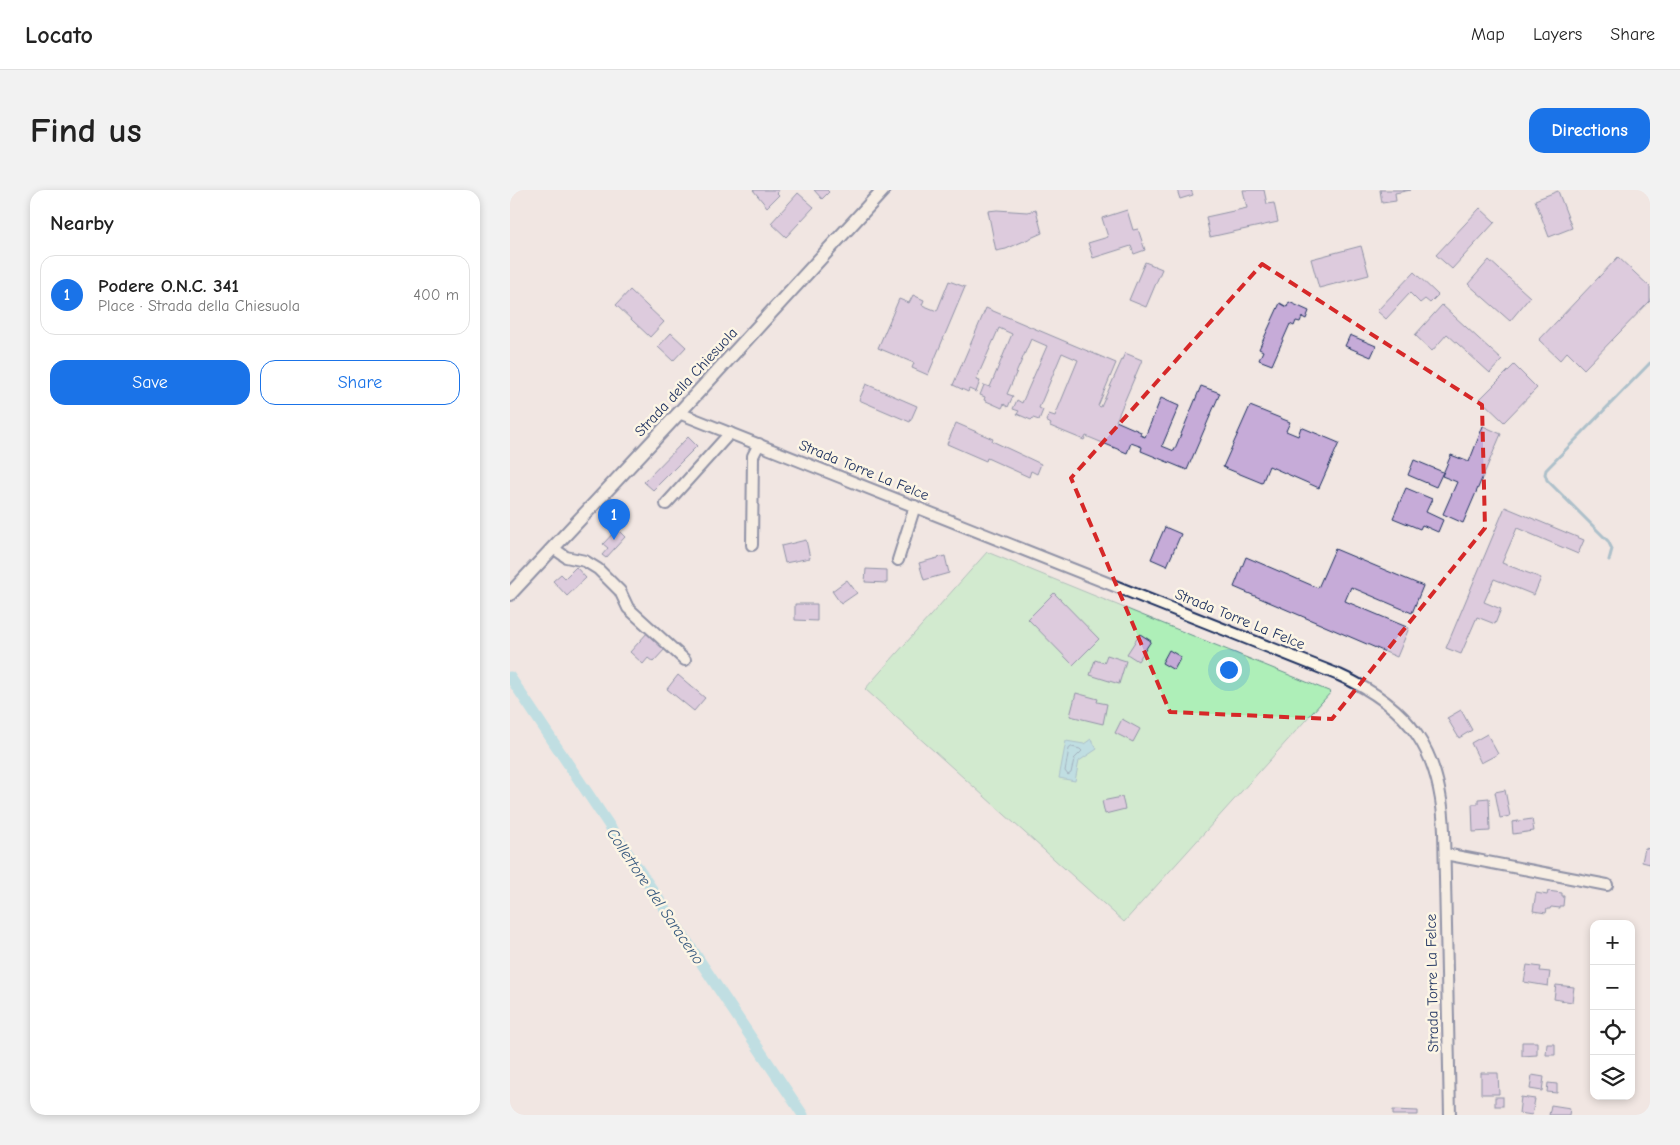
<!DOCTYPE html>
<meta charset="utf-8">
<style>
body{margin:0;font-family:"Comic Neue",sans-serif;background:#f2f2f2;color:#222}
.controls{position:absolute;right:15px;bottom:15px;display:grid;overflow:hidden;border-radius:10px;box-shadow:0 2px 8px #0003}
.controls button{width:45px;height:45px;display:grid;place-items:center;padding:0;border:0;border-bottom:1px solid #e0e0e0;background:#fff;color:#222;font:25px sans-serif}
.you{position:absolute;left:718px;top:479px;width:18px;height:18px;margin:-12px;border:4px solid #fff;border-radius:50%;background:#1a73e8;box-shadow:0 0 0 8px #1a73e833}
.badge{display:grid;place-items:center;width:32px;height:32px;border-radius:50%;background:#1a73e8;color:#fff;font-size:16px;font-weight:700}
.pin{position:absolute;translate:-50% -41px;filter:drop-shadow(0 1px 2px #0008)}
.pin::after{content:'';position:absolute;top:26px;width:18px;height:15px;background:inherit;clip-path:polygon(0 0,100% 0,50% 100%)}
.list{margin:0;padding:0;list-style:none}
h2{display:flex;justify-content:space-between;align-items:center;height:65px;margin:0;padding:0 20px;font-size:21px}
h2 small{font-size:16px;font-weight:400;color:#767676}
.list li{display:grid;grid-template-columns:32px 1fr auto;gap:15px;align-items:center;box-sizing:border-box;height:80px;margin:0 10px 10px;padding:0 10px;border:1px solid #e0e0e0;border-radius:15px}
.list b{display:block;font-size:19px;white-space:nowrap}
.list p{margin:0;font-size:16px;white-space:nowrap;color:#767676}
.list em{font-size:16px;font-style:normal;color:#767676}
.actions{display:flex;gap:10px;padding:15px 20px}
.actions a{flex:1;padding:11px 0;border:1px solid #1a73e8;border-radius:15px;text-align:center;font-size:18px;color:#1a73e8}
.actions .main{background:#1a73e8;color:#fff}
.icon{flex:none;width:28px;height:28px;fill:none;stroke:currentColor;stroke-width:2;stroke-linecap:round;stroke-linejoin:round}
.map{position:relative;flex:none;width:1140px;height:925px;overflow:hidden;border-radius:15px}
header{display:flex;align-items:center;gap:30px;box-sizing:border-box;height:70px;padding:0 25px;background:#fff;border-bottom:1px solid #e0e0e0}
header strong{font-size:24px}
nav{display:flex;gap:28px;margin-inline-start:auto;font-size:18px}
.intro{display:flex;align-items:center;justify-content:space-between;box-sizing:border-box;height:120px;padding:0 30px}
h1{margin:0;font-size:35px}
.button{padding:12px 22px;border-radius:15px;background:#1a73e8;color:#fff;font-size:18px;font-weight:700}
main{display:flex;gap:30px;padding:0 30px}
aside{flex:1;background:#fff;border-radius:15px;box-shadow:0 2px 8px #0003}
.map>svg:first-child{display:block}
</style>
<header>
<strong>Locato</strong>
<nav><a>Map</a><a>Layers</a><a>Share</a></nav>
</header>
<div class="intro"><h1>Find us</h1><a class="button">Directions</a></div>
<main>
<aside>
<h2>Nearby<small></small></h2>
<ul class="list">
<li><span class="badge">1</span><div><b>Podere O.N.C. 341</b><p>Place · Strada della Chiesuola</p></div><em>400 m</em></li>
</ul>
<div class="actions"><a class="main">Save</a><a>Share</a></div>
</aside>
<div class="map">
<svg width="1140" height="925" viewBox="0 0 1140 925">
<rect width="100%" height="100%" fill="#f1e6e2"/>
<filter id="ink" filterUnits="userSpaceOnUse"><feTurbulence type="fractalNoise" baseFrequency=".02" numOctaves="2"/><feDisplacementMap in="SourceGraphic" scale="10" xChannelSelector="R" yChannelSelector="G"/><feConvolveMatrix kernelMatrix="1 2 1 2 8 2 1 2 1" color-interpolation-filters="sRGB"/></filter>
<g filter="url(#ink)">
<path fill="#aeefb8" stroke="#648f8b" d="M477,362L821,502L614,732L355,499Z"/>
<path fill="#86d6e2" stroke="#5b93ad" d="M581,549L587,559L569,571L565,591L549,588L556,551L574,554Z"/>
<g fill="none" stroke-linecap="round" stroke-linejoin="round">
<path stroke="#467293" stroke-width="1" d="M562,557L570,559L572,561L564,569L561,583L558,585L555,581L559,559Z"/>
<path stroke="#5b93ad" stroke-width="3" d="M1099,370L1102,359L1098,351L1037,290L1035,284L1036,280L1140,173"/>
<path stroke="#86d6e2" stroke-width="11" d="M0,487L293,925"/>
</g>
<g fill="#c6abd8" stroke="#1b2f5e">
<path d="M243,0H269L267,3L269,5L257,17Z"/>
<path d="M304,0H317L319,2L312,9Z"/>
<path d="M667,0H681L683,5L670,9Z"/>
<path d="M733,0H754L757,14L764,13L768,32L700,47L696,27L737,18Z"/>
<path d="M870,0H901L885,3L886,11L872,13Z"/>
<path d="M1048,1L1062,38L1039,47L1025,10Z"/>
<path d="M288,3L304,17L276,47L261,33Z"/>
<path d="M970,18L985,32L942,79L926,65Z"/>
<path d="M487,20L517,22L526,20L532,43L496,59L486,61L478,21Z"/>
<path d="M617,20L623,40L628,39L635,60L624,64L621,56L583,68L578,53L598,47L592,28Z"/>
<path d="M851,56L859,85L809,98L801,69Z"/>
<path d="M1108,67L1140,97V111L1074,179L1057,162L1050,170L1029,150Z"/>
<path d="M979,70L1020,107L1000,131L958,94Z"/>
<path d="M635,72L652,79L636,117L619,110Z"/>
<path d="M904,82L928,105L920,113L915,109L910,113L900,103L876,129L867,121Z"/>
<path d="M439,91L455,97L418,185L402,178L404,173L368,158L389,109L399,113L403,105L414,110L412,115L427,121Z"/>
<path d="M120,100L154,132L140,147L106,115Z"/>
<path d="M779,112L799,121L796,129L792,127L790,132L786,131L784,136L780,134L762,175L749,170L753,161L749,159L770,113L777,117Z"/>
<path d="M932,115L992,170L980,183L937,144L922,161L905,145Z"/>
<path d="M476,118L606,173L588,216L591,217L615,163L632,170L606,231L631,242L630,245L635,247L651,208L669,216L652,256L664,261L691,196L710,203L677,280L631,261L632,257L621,253L617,263L576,246L574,250L540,236L541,234L536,231L539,224L545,226L568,170L552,163L529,218L533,220L529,230L523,228L521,230L507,224L509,221L503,219L507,210L512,213L537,156L521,149L497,204L503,206L498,217L494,214L492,218L474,210L475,207L470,205L474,195L480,197L502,144L489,138L466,190L470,191L466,202L459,199L458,202L443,195Z"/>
<path d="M161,143L176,157L163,171L148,157Z"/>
<path d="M840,145L866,156L861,167L835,156Z"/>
<path d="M1004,175L1027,198L994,232L970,209Z"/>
<path d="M356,194L407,216L400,232L349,210Z"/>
<path d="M740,216L780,232L776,241L788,246L791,237L829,253L809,298L759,276L752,293L713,277Z"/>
<path d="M446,233L483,249L482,251L531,274L527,284L521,281L519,287L477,268L476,271L437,254Z"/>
<path d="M973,236L991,244L953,333L933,324L947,292L932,286L941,265L959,272Z"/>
<path d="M178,247L187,256L143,300L134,292Z"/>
<path d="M904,270L933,282L926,297L898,285Z"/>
<path d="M896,298L922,309L916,322L933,330L928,342L912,335L910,339L883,328Z"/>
<path d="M995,317L1074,350L1068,364L1007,338L992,373L1031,388L1024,405L984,389L974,412L991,419L985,434L967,427L951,464L936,458Z"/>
<path d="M655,337L671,344L657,376L641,369Z"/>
<path d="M107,339L115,347L96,368L92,365L98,358L93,354Z"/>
<path d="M296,350L300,368L275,373L271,356Z"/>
<path d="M825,359L913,396L902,423L841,397L835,411L899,438L887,467L724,397L736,367L808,398Z"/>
<path d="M435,366L439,383L414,390L409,373Z"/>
<path d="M66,377L76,388L57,406L43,391L51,384L55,388Z"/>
<path d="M356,379L377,380V393L355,392Z"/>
<path d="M337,390L347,403L331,414L322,401Z"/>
<path d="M544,403L589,449L563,475L518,429Z"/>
<path d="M285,414H307V431L285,430Z"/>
<path d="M138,442L156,458L143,472L138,468L133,474L120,462Z"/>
<path d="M630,444L641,451L628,471L617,464Z"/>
<path d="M659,460L671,467L664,480L652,473Z"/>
<path d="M597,465L616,471L609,494L580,485L585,470L594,473Z"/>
<path d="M168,485L195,508L184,521L157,499Z"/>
<path d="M566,503L588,509L587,512L597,514L593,534L560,526Z"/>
<path d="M951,520L962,540L949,548L937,528Z"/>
<path d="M612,529L630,539L623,552L605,543Z"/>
<path d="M977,544L988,564L971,573L961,553Z"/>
<path d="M995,600L1000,626L990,628L985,602Z"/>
<path d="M612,607L615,619L595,624L592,611Z"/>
<path d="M979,608L980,641L963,642L962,614H968V609Z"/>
<path d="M1022,629L1024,641L1003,644L1002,632Z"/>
<path d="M1135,658L1140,659V674L1132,672Z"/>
<path d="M1038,701L1052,703V706H1054L1053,716H1050V718L1041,717L1040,719H1037L1036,723L1023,721L1026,703L1037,705Z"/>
<path d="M1017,775L1031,777L1030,781L1040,782L1038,796L1014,792Z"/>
<path d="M1046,795L1064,797L1062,812L1044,809Z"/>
<path d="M1012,852H1027V865L1012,866Z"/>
<path d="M1037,854H1045V865H1036Z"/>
<path d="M971,883H988L989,904H971Z"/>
<path d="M1022,885L1034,887L1032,901L1020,899Z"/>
<path d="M1038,893L1047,894V903L1037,902Z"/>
<rect x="985" y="907" width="8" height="9"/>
<path d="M1011,907L1025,909L1022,925L1009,923Z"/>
<path d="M1041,915L1060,918L1059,925H1039Z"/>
<path d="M883,920L908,921V925H883Z"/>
</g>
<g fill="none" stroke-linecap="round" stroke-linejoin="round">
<g stroke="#1b2f5e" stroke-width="14">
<g id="minor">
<path d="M169,223L829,485C901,517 931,562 934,641L940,925"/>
<path d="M156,314L220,243"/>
<path d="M242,355L243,266L249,254"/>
<path d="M43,358L56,367L75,371L88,379L110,401L118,418L175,470"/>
<path d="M388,370L405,316"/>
<path d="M935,664L1097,695"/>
</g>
</g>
<g stroke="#1b2f5e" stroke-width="16">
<path id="tertiary" d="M0,404L169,223L373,0"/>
</g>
<use href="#minor" stroke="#fcf5e5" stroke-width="10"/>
<use href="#tertiary" stroke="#fcf5e5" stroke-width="12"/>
</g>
</g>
<path d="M0 0H1140V925H0ZM752,74L972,215L975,338L822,529L660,522L561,288Z" fill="#f1e6e2" fill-opacity=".55" fill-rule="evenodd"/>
<path fill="none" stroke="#d62828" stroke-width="4" stroke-dasharray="10 6" stroke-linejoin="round" d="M752,74L972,215L975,338L822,529L660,522L561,288Z"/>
<g text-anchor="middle" stroke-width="5" stroke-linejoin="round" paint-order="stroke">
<g font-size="15" fill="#1b2f5e" stroke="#fcf5e5">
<text transform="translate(176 192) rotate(-47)" y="5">Strada della Chiesuola</text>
<text transform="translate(354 280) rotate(22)" y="5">Strada Torre La Felce</text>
<text transform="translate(730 429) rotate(22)" y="5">Strada Torre La Felce</text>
<text transform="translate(922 793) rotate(-91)" y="5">Strada Torre La Felce</text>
</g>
<g font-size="16" font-style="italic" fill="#36597f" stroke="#fcf5e5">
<text transform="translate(146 706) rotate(56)" y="6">Collettore del Saraceno</text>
</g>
</g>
</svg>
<div class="controls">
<button>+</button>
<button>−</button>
<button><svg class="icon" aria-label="locate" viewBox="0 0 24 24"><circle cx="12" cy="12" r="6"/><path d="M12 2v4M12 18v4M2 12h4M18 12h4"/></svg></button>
<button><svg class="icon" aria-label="layers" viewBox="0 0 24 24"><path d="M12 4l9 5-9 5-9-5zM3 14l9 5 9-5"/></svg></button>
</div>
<div class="you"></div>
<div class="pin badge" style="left:104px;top:350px">1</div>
</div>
</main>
